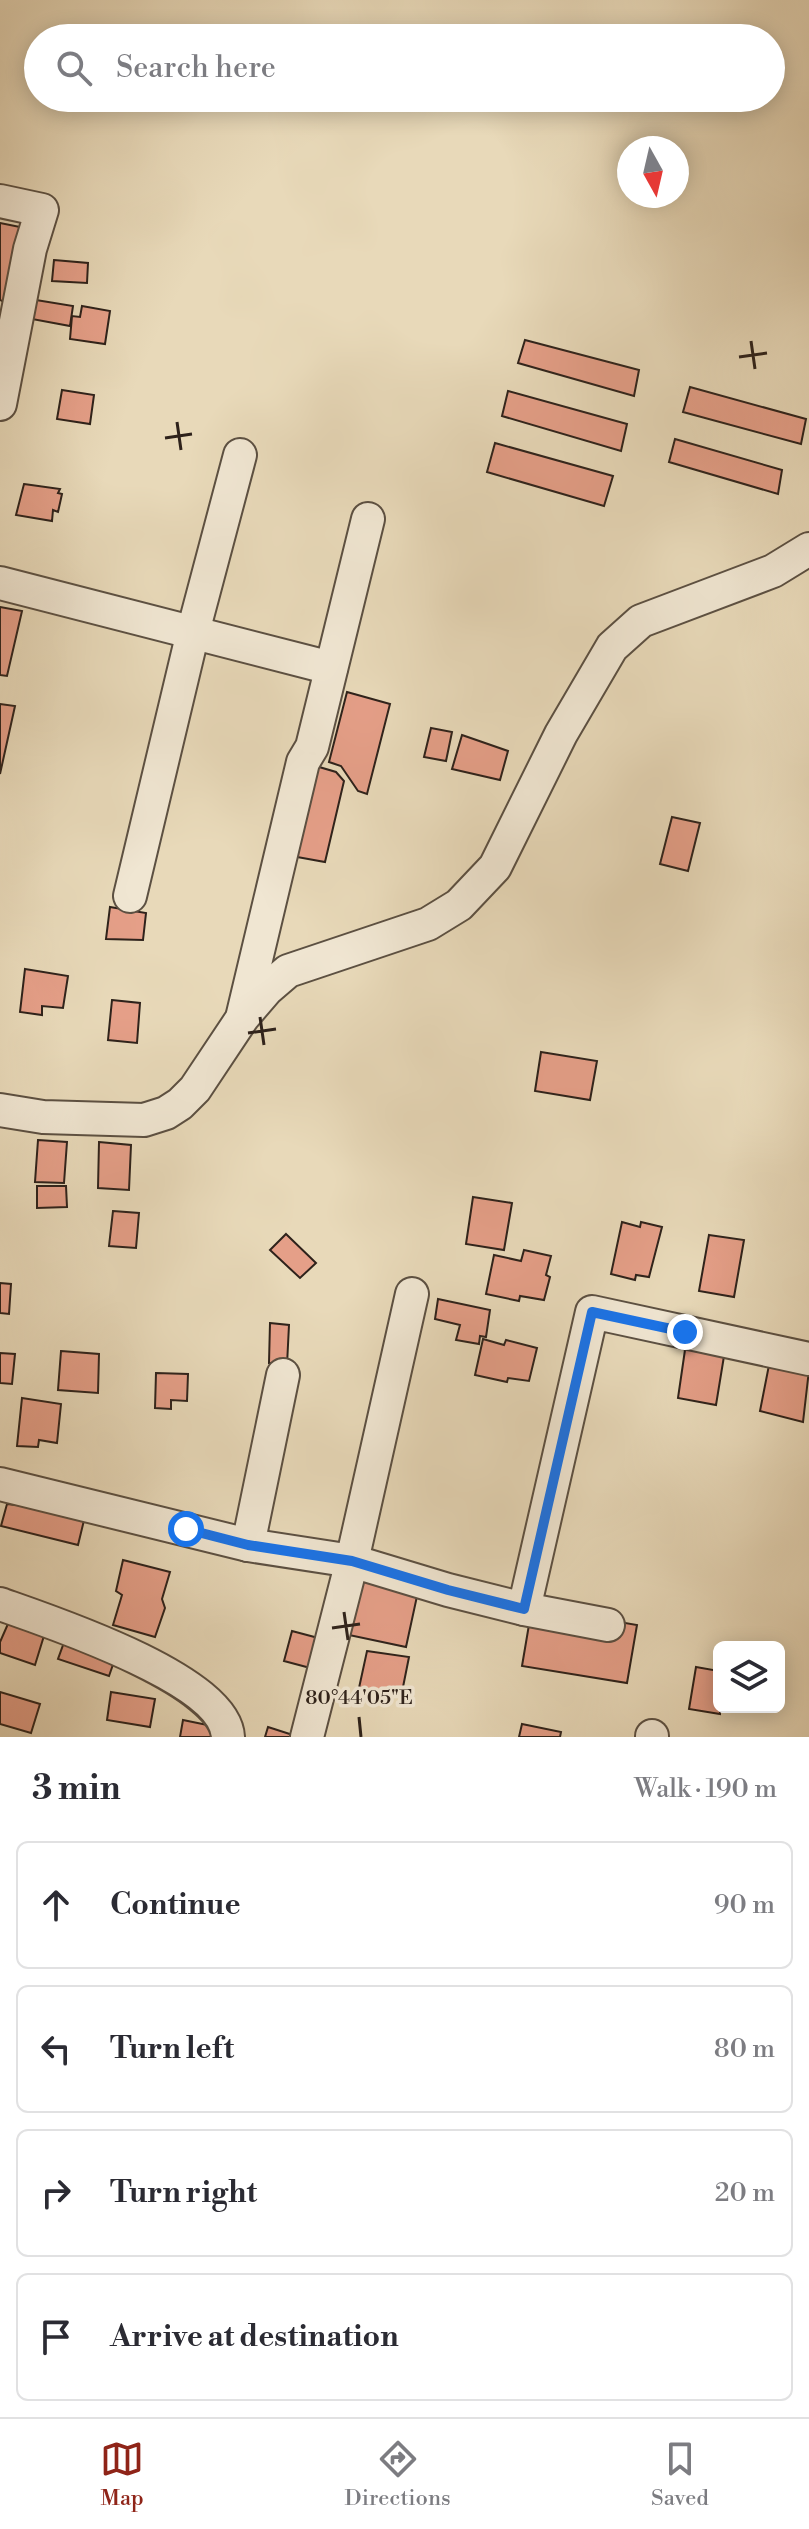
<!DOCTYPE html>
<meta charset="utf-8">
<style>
body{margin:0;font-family:"Libre Bodoni",serif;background:#f7f7f7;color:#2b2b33}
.controls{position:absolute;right:24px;bottom:24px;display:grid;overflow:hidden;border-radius:12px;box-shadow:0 4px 20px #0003}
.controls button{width:72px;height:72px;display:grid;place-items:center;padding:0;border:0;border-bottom:2px solid #e1e1e2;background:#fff;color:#2b2b33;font:40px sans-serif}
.compass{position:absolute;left:617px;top:136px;width:72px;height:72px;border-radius:50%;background:#fff;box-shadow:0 4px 20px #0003;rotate:172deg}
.stop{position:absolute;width:24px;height:24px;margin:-18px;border:6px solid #1a73e8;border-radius:50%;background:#fff}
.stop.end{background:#1a73e8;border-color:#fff;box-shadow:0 2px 8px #0008}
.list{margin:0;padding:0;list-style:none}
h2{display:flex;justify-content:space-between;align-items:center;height:104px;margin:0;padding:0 32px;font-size:34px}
h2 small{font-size:26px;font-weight:400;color:#7c7c81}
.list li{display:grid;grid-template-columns:52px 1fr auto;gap:24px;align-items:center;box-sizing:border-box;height:128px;margin:0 16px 16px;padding:0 16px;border:2px solid #e1e1e2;border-radius:12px}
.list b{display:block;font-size:30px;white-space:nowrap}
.list em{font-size:26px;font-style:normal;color:#7c7c81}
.icon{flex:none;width:44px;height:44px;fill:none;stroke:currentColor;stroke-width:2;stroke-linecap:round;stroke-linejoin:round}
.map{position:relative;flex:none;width:809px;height:1737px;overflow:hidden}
.search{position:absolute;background:#fff;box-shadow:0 4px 20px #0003;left:24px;right:24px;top:24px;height:88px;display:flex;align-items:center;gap:20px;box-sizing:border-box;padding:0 28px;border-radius:44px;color:#7c7c81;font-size:30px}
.sheet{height:680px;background:#fff}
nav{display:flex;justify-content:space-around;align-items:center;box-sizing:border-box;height:112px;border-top:2px solid #e1e1e2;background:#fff;font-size:22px;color:#7c7c81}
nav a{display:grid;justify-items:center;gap:4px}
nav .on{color:#8f2418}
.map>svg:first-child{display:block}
</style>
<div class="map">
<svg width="809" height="1737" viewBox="0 0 809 1737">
<rect width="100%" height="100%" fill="#e8d9b9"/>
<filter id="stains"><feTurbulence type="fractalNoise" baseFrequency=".0025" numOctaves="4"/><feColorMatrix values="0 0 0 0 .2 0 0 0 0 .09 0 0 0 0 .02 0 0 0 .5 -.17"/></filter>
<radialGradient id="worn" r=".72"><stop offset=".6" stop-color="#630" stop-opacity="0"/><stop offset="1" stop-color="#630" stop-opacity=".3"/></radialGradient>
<g fill="#e59f88" stroke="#2e221b" stroke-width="2">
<path d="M0,223L20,227L4,302L0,300Z"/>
<path d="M54,260L88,263L87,283L52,281Z"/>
<path d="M36,300L73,306L70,326L32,319Z"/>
<path d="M82,306L110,311L105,344L70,339L72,316L80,317Z"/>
<path d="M525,340L639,370L634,396L518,363Z"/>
<path d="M690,387L806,419L801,444L683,412Z"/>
<path d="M62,390L94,395L90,424L57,419Z"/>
<path d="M508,391L627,424L621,451L502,416Z"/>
<path d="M675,439L782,470L778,494L669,462Z"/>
<path d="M495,443L613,476L604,506L487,472Z"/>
<path d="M24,484L60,489L58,493L62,494L58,512L53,510L52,521L16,515Z"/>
<path d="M0,607L22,611L7,676L0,675Z"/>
<path d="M347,692L390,704L367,794L358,791L341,766L329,762Z"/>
<path d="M0,704L15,706L0,774Z"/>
<path d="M431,728L452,732L446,761L424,757Z"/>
<path d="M462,735L508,751L500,780L452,769Z"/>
<path d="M309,764L336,772L344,781L325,862L286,855Z"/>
<path d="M672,817L700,823L688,871L660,864Z"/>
<path d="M110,907L146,913L143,940L106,939Z"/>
<path d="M25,969L68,976L63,1008L42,1006V1015L20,1012Z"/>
<path d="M112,1000L140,1003L137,1043L108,1040Z"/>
<path d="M541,1052L597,1061L590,1100L535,1091Z"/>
<path d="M38,1140L67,1142L64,1183L35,1182Z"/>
<path d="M99,1142L131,1145L129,1190L98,1188Z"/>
<path d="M37,1186H66L67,1207L37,1208Z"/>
<path d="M473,1197L512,1203L504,1250L466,1244Z"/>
<path d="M113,1211L139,1213L136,1248L109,1246Z"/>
<path d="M622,1222L640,1227L641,1222L662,1227L649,1277L636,1275L635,1280L611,1274Z"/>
<path d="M286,1234L316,1263L300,1278L270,1250Z"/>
<path d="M709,1235L744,1240L734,1297L699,1291Z"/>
<path d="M524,1250L551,1256L546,1275L550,1277L544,1300L520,1296L519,1301L486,1294L494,1255L521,1261Z"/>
<path d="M0,1283L11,1284L9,1314L0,1313Z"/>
<path d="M438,1299L490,1310L486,1337L480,1336L479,1344L456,1340L460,1325L435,1319Z"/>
<path d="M270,1323L289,1325L287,1365L269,1363Z"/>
<path d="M483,1339L504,1345L506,1340L537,1348L529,1381L508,1378L507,1382L475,1375Z"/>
<path d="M686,1343L725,1350L716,1405L678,1398Z"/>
<path d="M61,1351L99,1354L98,1393L58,1390Z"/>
<path d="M0,1353L15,1354L12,1384L0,1383Z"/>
<path d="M769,1365L809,1370L803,1422L760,1411Z"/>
<path d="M156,1373L188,1374L187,1401L171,1400V1409L155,1408Z"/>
<path d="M22,1398L61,1404L57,1443L39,1440L38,1447L17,1446Z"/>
<path d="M7,1504L86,1512L78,1545L1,1526Z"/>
<path d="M123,1560L170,1572L162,1599L165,1608L155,1637L113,1625L122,1595L116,1591Z"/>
<path d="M361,1568L419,1587L406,1647L349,1635Z"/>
<path d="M532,1607L637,1625L627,1683L522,1666Z"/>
<path d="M11,1617L47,1626L35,1665L0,1653V1642Z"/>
<path d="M292,1631L322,1639L314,1669L284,1661Z"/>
<path d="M66,1637L117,1653L109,1676L58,1659Z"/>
<path d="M367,1651L409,1657L401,1697L359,1688Z"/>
<path d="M696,1667L719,1671L720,1714L689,1709Z"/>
<path d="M0,1692L40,1704L31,1733L0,1724Z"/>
<path d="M111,1692L155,1699L150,1727L107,1720Z"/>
<path d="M183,1720L222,1728L220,1737H180Z"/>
<path d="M522,1724L561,1732L560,1737H519Z"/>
<path d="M268,1727L296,1736V1737H265Z"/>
</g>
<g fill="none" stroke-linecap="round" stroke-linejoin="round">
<g stroke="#5c5042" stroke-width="36">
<g id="street">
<path d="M0,201L42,210L30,249L0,404"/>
<path d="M0,583L331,668"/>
<path d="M130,896L193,632L240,455"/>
<path d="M243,1014L303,762L312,747L368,519"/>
<path d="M0,1110L43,1117L144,1120L166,1113L180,1104L195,1089L243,1017L267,989L288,971L428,924L459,905L495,867L561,734L612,647L641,621L773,571L809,549"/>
<path d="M0,1484L248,1545L352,1561L448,1590L524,1609L608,1625"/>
<path d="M248,1545L283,1375"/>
<path d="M0,1604C48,1621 225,1679 228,1737"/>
<path d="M524,1609L592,1312L809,1359"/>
<path d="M307,1737L352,1561L412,1294"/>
<path d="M652,1737V1736"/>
</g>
</g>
<use href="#street" stroke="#f0e6d2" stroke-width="32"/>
</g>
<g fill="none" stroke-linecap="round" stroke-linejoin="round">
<path stroke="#1a73e8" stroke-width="10" d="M186,1529L248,1545L352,1561L448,1590L524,1609L592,1312L685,1332"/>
</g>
<path fill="none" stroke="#2e221b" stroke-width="3" d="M751,341L755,369M739,357L767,353M177,422L181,450M165,438L192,434M260,1017L264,1045M248,1033L276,1029M344,1612L348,1640M332,1628L360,1624M359,1717L361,1737"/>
<g font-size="20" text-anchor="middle" fill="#2e221b" stroke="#f0e6d2" stroke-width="7" stroke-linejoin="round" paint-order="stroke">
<text x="359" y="1704">80°44'05"E</text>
</g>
<rect width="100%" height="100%" filter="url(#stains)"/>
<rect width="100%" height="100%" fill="url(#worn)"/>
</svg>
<div class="controls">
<button><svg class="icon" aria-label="layers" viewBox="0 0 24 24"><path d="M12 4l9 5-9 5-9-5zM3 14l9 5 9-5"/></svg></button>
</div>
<svg class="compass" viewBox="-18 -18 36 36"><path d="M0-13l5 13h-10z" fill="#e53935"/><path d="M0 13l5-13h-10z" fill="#7c7c81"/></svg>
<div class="stop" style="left:186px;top:1529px"></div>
<div class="stop end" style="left:685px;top:1332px"></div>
<div class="search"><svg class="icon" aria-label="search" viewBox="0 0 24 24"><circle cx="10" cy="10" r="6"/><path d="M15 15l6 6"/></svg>Search here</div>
</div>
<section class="sheet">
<h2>3 min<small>Walk · 190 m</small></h2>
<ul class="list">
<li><svg class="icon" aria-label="ahead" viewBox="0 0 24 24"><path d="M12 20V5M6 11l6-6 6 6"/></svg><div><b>Continue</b></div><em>90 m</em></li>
<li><svg class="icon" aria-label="left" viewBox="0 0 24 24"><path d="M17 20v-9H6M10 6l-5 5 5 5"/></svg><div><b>Turn left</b></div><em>80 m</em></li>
<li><svg class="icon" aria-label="right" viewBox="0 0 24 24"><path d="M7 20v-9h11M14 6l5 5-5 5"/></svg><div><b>Turn right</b></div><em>20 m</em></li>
<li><svg class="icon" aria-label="arrive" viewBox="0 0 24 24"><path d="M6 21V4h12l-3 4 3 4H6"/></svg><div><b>Arrive at destination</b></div></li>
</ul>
</section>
<nav>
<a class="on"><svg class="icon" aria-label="map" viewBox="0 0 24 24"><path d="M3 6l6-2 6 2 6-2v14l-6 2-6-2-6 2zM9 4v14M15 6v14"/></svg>Map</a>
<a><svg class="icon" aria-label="directions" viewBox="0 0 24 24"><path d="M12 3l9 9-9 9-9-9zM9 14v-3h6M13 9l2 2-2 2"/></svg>Directions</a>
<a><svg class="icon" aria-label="saved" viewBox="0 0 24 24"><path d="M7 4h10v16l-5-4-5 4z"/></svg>Saved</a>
</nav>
